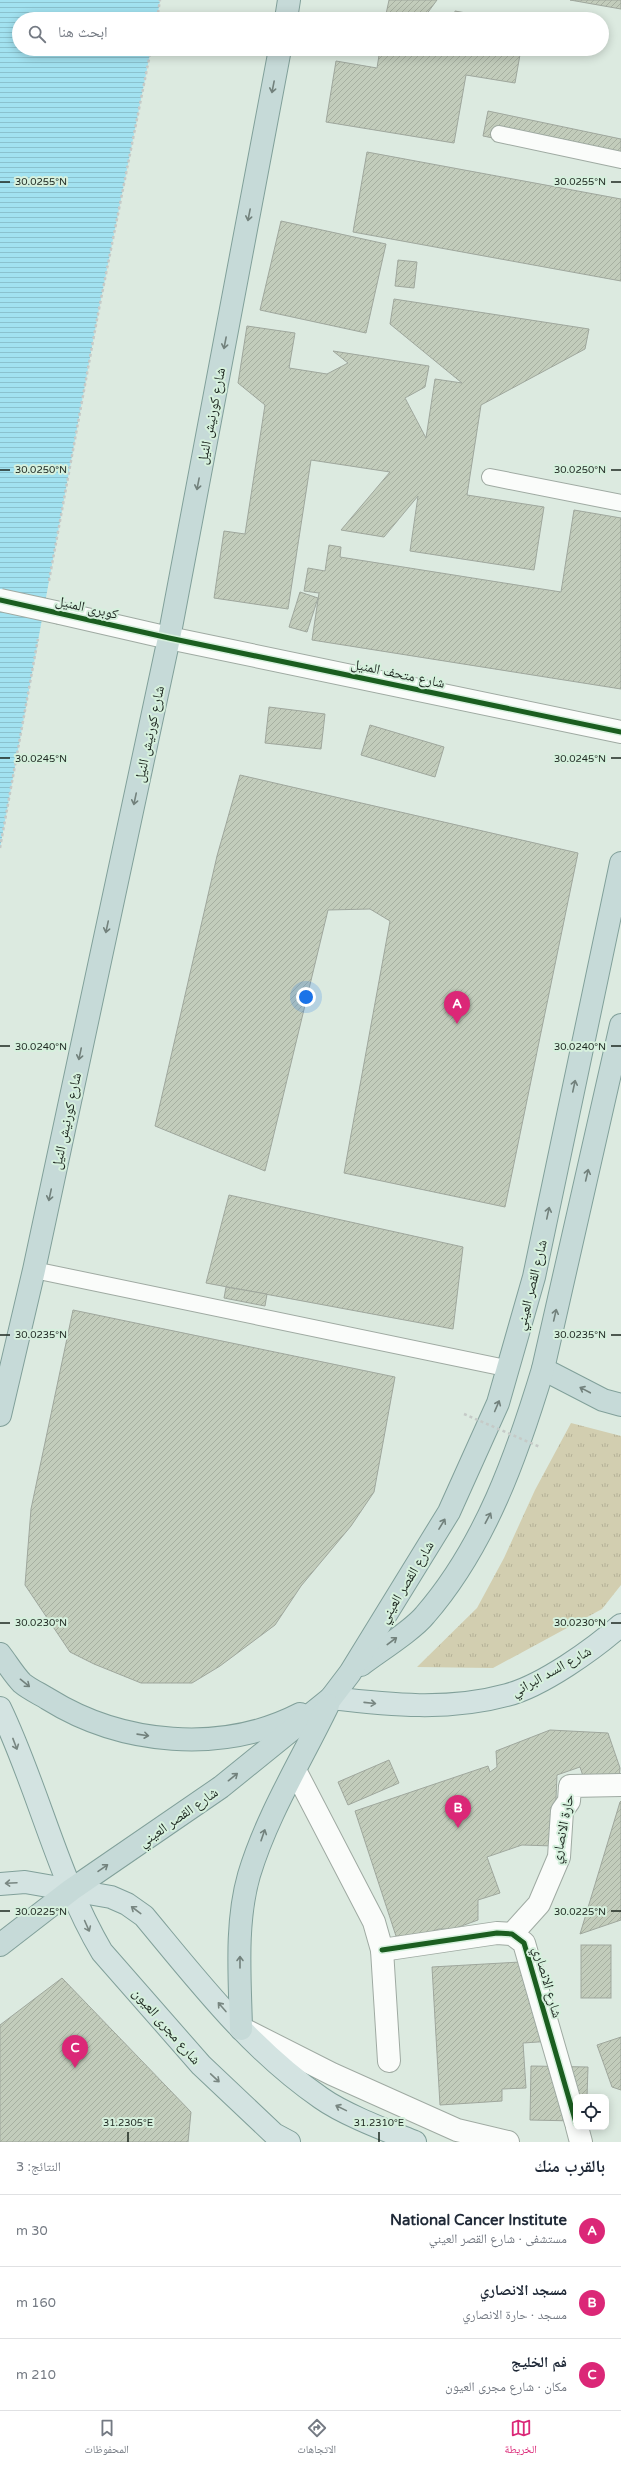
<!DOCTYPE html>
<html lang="ar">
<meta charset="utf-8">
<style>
body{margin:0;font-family:"Varela Round","Noto Naskh Arabic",sans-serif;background:#f6f6f7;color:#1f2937;direction:rtl}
.controls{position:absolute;right:12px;bottom:12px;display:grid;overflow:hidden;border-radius:8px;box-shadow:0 2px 10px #0003}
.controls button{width:36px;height:36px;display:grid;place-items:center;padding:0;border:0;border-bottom:1px solid #e0e1e3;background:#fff;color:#1f2937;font:20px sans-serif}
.you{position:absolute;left:306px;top:997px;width:14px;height:14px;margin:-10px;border:3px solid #fff;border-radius:50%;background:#1a73e8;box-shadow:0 0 0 6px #1a73e833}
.badge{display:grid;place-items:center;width:26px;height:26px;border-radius:50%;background:#db2777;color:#fff;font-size:13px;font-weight:700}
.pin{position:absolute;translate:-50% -33px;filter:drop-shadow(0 1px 2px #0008)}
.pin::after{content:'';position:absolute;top:21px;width:14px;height:12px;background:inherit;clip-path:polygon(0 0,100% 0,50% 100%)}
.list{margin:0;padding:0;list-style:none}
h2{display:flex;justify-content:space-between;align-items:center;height:52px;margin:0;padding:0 16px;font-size:17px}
h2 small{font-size:13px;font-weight:400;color:#747a83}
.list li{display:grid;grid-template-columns:26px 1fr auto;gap:12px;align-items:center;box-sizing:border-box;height:72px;padding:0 16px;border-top:1px solid #e0e1e3}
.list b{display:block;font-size:15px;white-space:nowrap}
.list p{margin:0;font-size:13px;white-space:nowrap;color:#747a83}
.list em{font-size:13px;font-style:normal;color:#747a83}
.icon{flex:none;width:22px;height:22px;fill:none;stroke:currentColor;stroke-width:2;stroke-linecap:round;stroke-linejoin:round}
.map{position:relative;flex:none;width:621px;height:2142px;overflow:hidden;direction:ltr}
.search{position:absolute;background:#fff;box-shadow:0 2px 10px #0003;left:12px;right:12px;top:12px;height:44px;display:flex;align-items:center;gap:10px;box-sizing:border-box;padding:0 14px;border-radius:22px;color:#747a83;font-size:15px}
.sheet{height:268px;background:#fff}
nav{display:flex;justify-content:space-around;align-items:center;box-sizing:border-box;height:56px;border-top:1px solid #e0e1e3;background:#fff;font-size:11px;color:#747a83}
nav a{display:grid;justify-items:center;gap:2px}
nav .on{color:#db2777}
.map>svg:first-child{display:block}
</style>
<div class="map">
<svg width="621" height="2142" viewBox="0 0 621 2142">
<defs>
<pattern id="grass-tufts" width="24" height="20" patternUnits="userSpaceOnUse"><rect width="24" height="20" fill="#d2ceb0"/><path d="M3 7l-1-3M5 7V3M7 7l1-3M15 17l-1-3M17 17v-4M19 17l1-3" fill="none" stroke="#b4b197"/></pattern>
<pattern id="water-rules" width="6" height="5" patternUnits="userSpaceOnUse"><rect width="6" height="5" fill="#a2e2f0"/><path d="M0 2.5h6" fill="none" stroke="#8bc2ce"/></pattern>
<pattern id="building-hatch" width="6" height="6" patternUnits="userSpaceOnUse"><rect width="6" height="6" fill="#c2ccbb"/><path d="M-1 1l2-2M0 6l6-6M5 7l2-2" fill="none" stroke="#a6afa0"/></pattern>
</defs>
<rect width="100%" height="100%" fill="#dceae0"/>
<path fill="url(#grass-tufts)" d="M571,1423L621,1436V1585L602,1609L493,1668L417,1667L477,1608L504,1558L535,1490Z"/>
<path fill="url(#water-rules)" d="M0,0H160L157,19H19V49H151L98,314L0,848Z"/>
<g fill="url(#building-hatch)" stroke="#9fa79d">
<path d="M389,0H437L423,19H385Z"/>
<path d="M570,0H621V9Z"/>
<path d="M455,11L499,19H454Z"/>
<path d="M380,49H441L448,54L449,49H521L515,83L466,75L454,143L326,122L336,61L377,68Z"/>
<path d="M488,111L621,139V164L483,136Z"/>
<path d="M367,152L621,199V281L353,232Z"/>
<path d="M281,221L386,244L366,333L260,310Z"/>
<path d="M398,260L417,262L414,288L395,286Z"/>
<path d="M394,299L589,329L585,349L481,405L467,495L544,507L534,570L410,551L418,496L384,537L341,530L390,472L311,460L288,609L214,598L224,531L245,534L265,405L238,383L247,326L295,333L289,368L327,374L348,363L333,351L429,366L425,387L405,398L426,438L435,379L462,383L390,324Z"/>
<path d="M574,510L621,518V689L312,640L319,593L304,591L308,568L325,571L329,545L341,547L340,557L561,592Z"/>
<path d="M300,592L318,598L307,632L289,627Z"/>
<path d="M269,707L325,714L321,749L265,743Z"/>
<path d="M370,725L444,747L435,777L361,755Z"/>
<path d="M240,775L578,853L505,1207L344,1173L390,921L370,909L328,910L265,1171L155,1126L217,856Z"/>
<path d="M229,1195L463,1247L453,1329L206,1283Z"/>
<path d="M226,1287L267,1294L265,1306L224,1298Z"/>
<path d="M73,1310L395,1377L374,1492L351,1526L301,1586L275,1625L220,1666L192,1683H141L94,1664L70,1652L25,1585L31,1509Z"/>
<path d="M550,1730L608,1733L620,1768L619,1780L583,1776L580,1767L557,1775L554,1846L522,1845L487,1857L500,1893L478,1900V1920L453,1929H439L415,1937L396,1936L355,1811L488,1766L490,1772L497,1767L496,1751Z"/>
<path d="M389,1760L399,1783L348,1805L338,1782Z"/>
<path d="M621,1801V1920L580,1934L620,1802Z"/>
<rect x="581" y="1945" width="30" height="53"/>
<path d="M538,1961L553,2041L523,2043L526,2088L502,2089V2101L440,2105L432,1967Z"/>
<path d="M62,1978L191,2112L188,2142H0V2025Z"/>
<path d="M621,2037V2090L612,2087L597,2045Z"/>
<path d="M531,2066L588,2067L587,2097H576V2121L530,2120Z"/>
</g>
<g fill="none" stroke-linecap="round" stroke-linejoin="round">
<g stroke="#9faaa2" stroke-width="18">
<g id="service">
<path d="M499,134L621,160"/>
<path d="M490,477L621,503"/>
<path d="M34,1270L510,1369"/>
</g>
</g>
<g stroke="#9faaa2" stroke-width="24">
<g id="minor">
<path d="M296,1772L374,1922L382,1950L389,2061"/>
<path d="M512,1934L539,1904L559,1857L562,1811L569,1801L570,1786L621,1785"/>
<path d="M382,1950L497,1933L512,1934L524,1943L576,2123"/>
<path d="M247,2031L332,2074L457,2130L508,2142"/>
<path d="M577,2127L581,2142"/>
</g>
</g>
<g stroke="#9faaa2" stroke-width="24">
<path id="tertiary" d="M60,613L169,638L621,732"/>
</g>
<g stroke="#81a09a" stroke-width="24">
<g id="primary">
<path d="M331,1698C390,1705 449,1711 507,1695C542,1686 594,1649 621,1625"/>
<path d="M0,1708C38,1787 57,1876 102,1952L201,2065L274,2134L289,2142"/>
<path d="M0,1884L25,1882L111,1897L127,1904L144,1916C198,1981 251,2050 321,2098C345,2115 388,2131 415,2142"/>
</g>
</g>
<g stroke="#81a09a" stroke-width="24">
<g id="trunk">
<path d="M286,19L289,0"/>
<path d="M543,1369L603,1400L621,1405"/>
<path d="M0,1415L34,1270L169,638L280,49"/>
<path d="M0,1654C7,1663 14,1675 22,1683C29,1689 40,1694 48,1699C122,1745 222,1754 300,1714"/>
<path d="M361,1665C378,1652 413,1630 425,1615C485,1546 517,1455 543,1369L621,1025"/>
<path d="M0,1945L71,1890L221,1787L331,1698L350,1673L449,1512L498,1403L534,1277L621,863"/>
<path d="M241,2029C240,1979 235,1924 249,1875C267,1815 301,1761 328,1705"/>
</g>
</g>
<g stroke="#c5cac7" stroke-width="2.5" stroke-dasharray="3 3" stroke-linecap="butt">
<path d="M157,19L160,0"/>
<path d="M49,581L98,314L151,49"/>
<path d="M0,848L38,639"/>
</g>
<use href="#service" stroke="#fafcfa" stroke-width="16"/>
<use href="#minor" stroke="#fafcfa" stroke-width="22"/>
<use href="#tertiary" stroke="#fafcfa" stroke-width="22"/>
<use href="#primary" stroke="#d3e3e1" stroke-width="22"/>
<use href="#trunk" stroke="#c6dad8" stroke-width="22"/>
<g stroke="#9faaa2" stroke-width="24" stroke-linecap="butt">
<path id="tertiary-bridge" d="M0,600L60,613"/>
</g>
<path stroke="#c5cac7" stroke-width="2.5" stroke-dasharray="3 3" stroke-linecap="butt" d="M464,1414L540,1447"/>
<use href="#tertiary-bridge" stroke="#fafcfa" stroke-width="22"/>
<g stroke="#d6f0dd" stroke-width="8">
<g id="cycleway">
<path d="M0,600L169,638L621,732"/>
<path d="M382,1950L497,1933L512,1934L524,1943L576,2123"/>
</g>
</g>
<use href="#cycleway" stroke="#1b5e20" stroke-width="5"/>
</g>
<defs><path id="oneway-shaft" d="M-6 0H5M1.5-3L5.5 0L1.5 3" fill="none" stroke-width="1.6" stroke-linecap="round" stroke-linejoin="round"/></defs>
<g stroke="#72817c">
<use href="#oneway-shaft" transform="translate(273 87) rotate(101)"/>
<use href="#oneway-shaft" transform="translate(249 215) rotate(101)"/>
<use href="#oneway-shaft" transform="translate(225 343) rotate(101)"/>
<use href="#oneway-shaft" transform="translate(198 484) rotate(101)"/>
<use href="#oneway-shaft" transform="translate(135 799) rotate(102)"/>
<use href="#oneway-shaft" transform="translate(107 927) rotate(102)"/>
<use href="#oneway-shaft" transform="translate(80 1054) rotate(102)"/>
<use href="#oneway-shaft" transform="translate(574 1086) rotate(-78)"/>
<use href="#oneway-shaft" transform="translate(587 1175) rotate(-77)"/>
<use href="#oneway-shaft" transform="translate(50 1195) rotate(102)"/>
<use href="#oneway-shaft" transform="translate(548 1213) rotate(-78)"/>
<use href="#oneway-shaft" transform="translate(555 1315) rotate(-77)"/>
<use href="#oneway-shaft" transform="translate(585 1390) rotate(-152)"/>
<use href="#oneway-shaft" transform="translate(497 1406) rotate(-67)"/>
<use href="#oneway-shaft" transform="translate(488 1518) rotate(-62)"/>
<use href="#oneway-shaft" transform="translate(442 1524) rotate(-59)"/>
<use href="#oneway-shaft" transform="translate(392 1641) rotate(-37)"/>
<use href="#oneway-shaft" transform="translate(25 1683) rotate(39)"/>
<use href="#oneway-shaft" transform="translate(143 1735) rotate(8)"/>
<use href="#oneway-shaft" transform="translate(233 1777) rotate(-39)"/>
<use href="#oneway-shaft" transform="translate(263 1835) rotate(-71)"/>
<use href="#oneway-shaft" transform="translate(103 1868) rotate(-35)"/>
<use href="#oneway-shaft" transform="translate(240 1962) rotate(-90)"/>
</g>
<g stroke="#788681">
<use href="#oneway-shaft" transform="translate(370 1703) rotate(6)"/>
<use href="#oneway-shaft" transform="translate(15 1744) rotate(69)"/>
<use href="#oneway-shaft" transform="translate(11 1883) rotate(177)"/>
<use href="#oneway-shaft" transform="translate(136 1910) rotate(-143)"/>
<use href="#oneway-shaft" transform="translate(87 1926) rotate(66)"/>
<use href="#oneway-shaft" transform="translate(222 2007) rotate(-131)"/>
<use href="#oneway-shaft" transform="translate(215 2078) rotate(43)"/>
<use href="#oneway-shaft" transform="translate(341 2108) rotate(-154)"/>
</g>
<path fill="none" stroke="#1e2821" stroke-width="1.5" d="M0,182H10M611,182H621M0,470H10M611,470H621M0,758H10M611,758H621M0,1046H10M611,1046H621M0,1335H10M611,1335H621M0,1623H10M611,1623H621M0,1911H10M611,1911H621M128,2132V2142M379,2132V2142"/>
<g text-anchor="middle" stroke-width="4" stroke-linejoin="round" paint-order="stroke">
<g font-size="14" fill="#1e2821" stroke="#d6f0dd">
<text transform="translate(211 416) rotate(-79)" y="5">شارع كورنيش النيل</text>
<text transform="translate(87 607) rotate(13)" y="5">كوبرى المنيل</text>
<text transform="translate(398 673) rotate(12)" y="5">شارع متحف المنيل</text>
<text transform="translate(149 734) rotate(-78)" y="5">شارع كورنيش النيل</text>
<text transform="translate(66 1121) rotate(-78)" y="5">شارع كورنيش النيل</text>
<text transform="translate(531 1285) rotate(-76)" y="5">شارع القصر العيني</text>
<text transform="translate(406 1582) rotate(-59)" y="5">شارع القصر العيني</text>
<text transform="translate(551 1671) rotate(-29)" y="5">شارع السد البراني</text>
<text transform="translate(178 1817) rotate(-35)" y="5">شارع القصر العيني</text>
<text transform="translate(562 1829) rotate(-79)" y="5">حارة الانصاري</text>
<text transform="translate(548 1982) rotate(74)" y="5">شارع الانصاري</text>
<text transform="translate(167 2026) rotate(49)" y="5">شارع مجرى العيون</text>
</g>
</g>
<g font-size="10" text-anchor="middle" fill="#1e2821" stroke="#d6f0dd" stroke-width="4" stroke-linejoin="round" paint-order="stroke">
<text x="41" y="185">30.0255°N</text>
<text x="580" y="185">30.0255°N</text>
<text x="41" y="473">30.0250°N</text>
<text x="580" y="473">30.0250°N</text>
<text x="41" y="762">30.0245°N</text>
<text x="580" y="762">30.0245°N</text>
<text x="41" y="1050">30.0240°N</text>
<text x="580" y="1050">30.0240°N</text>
<text x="41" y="1338">30.0235°N</text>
<text x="580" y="1338">30.0235°N</text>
<text x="41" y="1626">30.0230°N</text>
<text x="580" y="1626">30.0230°N</text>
<text x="41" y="1915">30.0225°N</text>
<text x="580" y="1915">30.0225°N</text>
<text x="128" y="2126">31.2305°E</text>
<text x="379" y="2126">31.2310°E</text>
</g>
</svg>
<div class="controls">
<button><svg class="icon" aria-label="locate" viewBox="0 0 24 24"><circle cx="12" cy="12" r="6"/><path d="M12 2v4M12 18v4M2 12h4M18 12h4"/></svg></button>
</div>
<div class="you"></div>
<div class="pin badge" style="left:457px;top:1024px">A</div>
<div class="pin badge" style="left:458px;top:1828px">B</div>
<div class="pin badge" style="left:75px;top:2068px">C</div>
<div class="search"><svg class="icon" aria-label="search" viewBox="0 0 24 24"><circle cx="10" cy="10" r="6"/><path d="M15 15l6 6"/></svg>ابحث هنا</div>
</div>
<section class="sheet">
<h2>بالقرب منك<small>النتائج: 3</small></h2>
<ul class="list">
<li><span class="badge">A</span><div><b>National Cancer Institute</b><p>مستشفى · شارع القصر العيني</p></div><em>30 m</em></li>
<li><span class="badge">B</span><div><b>مسجد الانصاري</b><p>مسجد · حارة الانصاري</p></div><em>160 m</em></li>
<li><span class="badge">C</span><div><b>فم الخليج</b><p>مكان · شارع مجرى العيون</p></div><em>210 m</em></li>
</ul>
</section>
<nav>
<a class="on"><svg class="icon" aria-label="map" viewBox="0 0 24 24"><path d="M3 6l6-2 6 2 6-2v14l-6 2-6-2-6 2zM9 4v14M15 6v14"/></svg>الخريطة</a>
<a><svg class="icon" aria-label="directions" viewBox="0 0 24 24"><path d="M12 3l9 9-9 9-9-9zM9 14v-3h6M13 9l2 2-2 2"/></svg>الاتجاهات</a>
<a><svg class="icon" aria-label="saved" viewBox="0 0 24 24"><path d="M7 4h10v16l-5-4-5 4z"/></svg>المحفوظات</a>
</nav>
